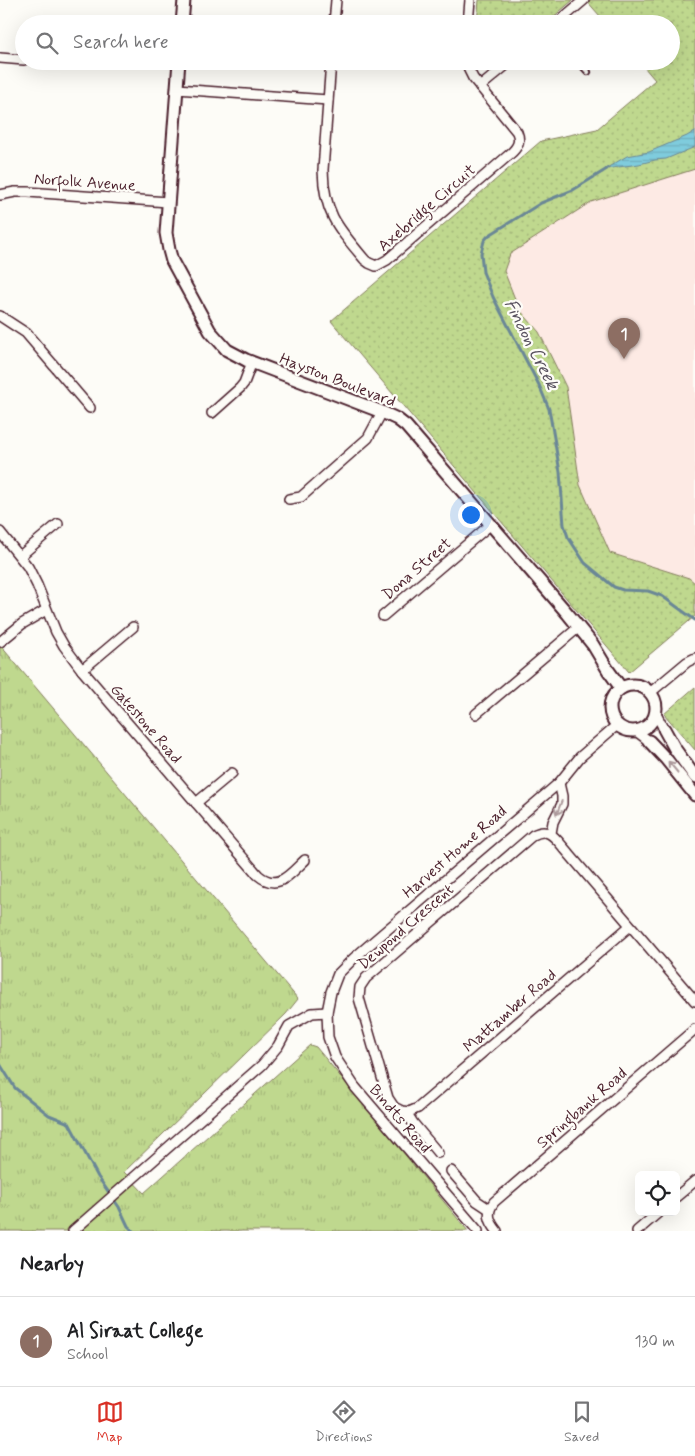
<!DOCTYPE html>
<style>
body{margin:0;font-family:Mynerve,sans-serif;background:#f2f2f2;color:#202124}
.controls{position:absolute;right:15px;bottom:15px;display:grid;overflow:hidden;border-radius:8px;box-shadow:0 5px 20px #0002}
.controls button{width:45px;height:45px;display:grid;place-items:center;padding:0;border:0;border-bottom:1px solid #e0e0e0;background:#fff;color:#202124;font:25px sans-serif}
.you{position:absolute;left:470px;top:514px;width:18px;height:18px;margin:-12px;border:4px solid #fff;border-radius:50%;background:#1a73e8;box-shadow:0 0 0 8px #1a73e833}
.badge{display:grid;place-items:center;width:32px;height:32px;border-radius:50%;background:#d93025;color:#fff;font-size:16px;font-weight:700}
.pin{position:absolute;translate:-50% -41px;filter:drop-shadow(0 1px 2px #0008)}
.pin::after{content:'';position:absolute;top:26px;width:18px;height:15px;background:inherit;clip-path:polygon(0 0,100% 0,50% 100%)}
.list{margin:0;padding:0;list-style:none}
h2{display:flex;justify-content:space-between;align-items:center;height:65px;margin:0;padding:0 20px;font-size:21px}
h2 small{font-size:16px;font-weight:400;color:#757577}
.list li{display:grid;grid-template-columns:32px 1fr auto;gap:15px;align-items:center;box-sizing:border-box;height:90px;padding:0 20px;border-top:1px solid #e0e0e0}
.list b{display:block;font-size:19px;white-space:nowrap}
.list p{margin:0;font-size:16px;white-space:nowrap;color:#757577}
.list em{font-size:16px;font-style:normal;color:#757577}
.icon{flex:none;width:28px;height:28px;fill:none;stroke:currentColor;stroke-width:2;stroke-linecap:round;stroke-linejoin:round}
.map{position:relative;flex:none;width:695px;height:1231px;overflow:hidden}
.search{position:absolute;background:#fff;box-shadow:0 5px 20px #0002;left:15px;right:15px;top:15px;height:55px;display:flex;align-items:center;gap:12px;box-sizing:border-box;padding:0 18px;border-radius:28px;color:#757577;font-size:19px}
.sheet{height:155px;background:#fff}
nav{display:flex;justify-content:space-around;align-items:center;box-sizing:border-box;height:70px;border-top:1px solid #e0e0e0;background:#fff;font-size:14px;color:#757577}
nav a{display:grid;justify-items:center;gap:2px}
nav .on{color:#d93025}
.map>svg:first-child{display:block}
</style>
<div class="map">
<svg width="695" height="1231" viewBox="0 0 695 1231">
<defs>
<pattern id="grass-tufts" width="24" height="20" patternUnits="userSpaceOnUse" patternTransform="scale(1.25)"><rect width="24" height="20" fill="#bfd88e"/><path d="M3 7l-1-3M5 7V3M7 7l1-3M15 17l-1-3M17 17v-4M19 17l1-3" fill="none" stroke="#a6b97b"/></pattern>
<pattern id="park-dots" width="8" height="8" patternUnits="userSpaceOnUse" patternTransform="scale(1.25)"><rect width="8" height="8" fill="#bfd88e"/><path d="M2 2h.1M6 6h.1" fill="none" stroke="#a6b97b" stroke-width="1.8" stroke-linecap="round"/></pattern>
<pattern id="water-rules" width="6" height="5" patternUnits="userSpaceOnUse" patternTransform="scale(1.25)"><rect width="6" height="5" fill="#7fccdd"/><path d="M0 2.5h6" fill="none" stroke="#6fafbe"/></pattern>
</defs>
<rect width="100%" height="100%" fill="#fdfcf7"/>
<filter id="ink" filterUnits="userSpaceOnUse"><feTurbulence type="fractalNoise" baseFrequency=".02" numOctaves="2"/><feDisplacementMap in="SourceGraphic" scale="10" xChannelSelector="R" yChannelSelector="G"/><feConvolveMatrix kernelMatrix="1 2 1 2 8 2 1 2 1" color-interpolation-filters="sRGB"/></filter>
<g filter="url(#ink)">
<path fill="#fdeae4" d="M695,169V583L689,578L610,553L580,485L566,386L539,332L519,309L504,271L509,254L591,202Z"/>
<path fill="url(#grass-tufts)" stroke="#847c5c" d="M0,645L298,999L286,1014L124,1172L144,1193L310,1045L316,1047L468,1231H0Z"/>
<g fill="url(#park-dots)" stroke="#847c5c">
<path d="M479,0H573L545,24H477Z"/>
<path d="M586,0H695V169L591,202L510,254L504,271L519,309L539,332L566,387L580,485L610,553L689,578L695,583V616L629,672L331,321L541,141L597,129L655,80L639,61H671V24H607Z"/>
<path d="M695,687V750L664,714Z"/>
</g>
<path fill="url(#water-rules)" stroke="#6a8796" d="M695,131V147L666,159L655,160L639,164L605,169L627,156L649,152L687,136Z"/>
<g fill="none" stroke-linecap="round" stroke-linejoin="round">
<g stroke="#6a8796" stroke-width="3">
<path d="M607,169L573,190L541,203L488,236L484,241L481,253L483,272L493,297L539,385L549,409L560,472L564,525L568,537L585,563L614,587L623,590L648,591L662,596L695,620"/>
<path d="M0,1064L15,1088L49,1115L69,1123L98,1177L119,1207L128,1226L133,1231"/>
</g>
<g stroke="#4a1f2b" stroke-width="8">
<path id="service" d="M578,61L588,72"/>
</g>
<g stroke="#4a1f2b" stroke-width="12">
<g id="minor">
<path d="M334,24L336,0"/>
<path d="M468,24L470,0"/>
<path d="M556,24L584,0"/>
<path d="M0,58L24,60"/>
<path d="M42,61L65,63L84,61"/>
<path d="M331,61L323,170C324,214 338,228 365,260L369,263L376,266L387,260L510,154C517,148 521,142 517,132L473,78L469,70L467,61"/>
<path d="M480,87L511,61"/>
<path d="M177,89L328,100"/>
<path d="M0,195L15,192H28L168,202"/>
<path d="M0,316L26,333L90,408"/>
<path d="M212,413L240,388L244,383L252,362"/>
<path d="M289,499L301,497L368,438L382,412"/>
<path d="M0,532L28,567L37,585L56,632L64,646L82,670L258,875C278,892 290,874 305,860"/>
<path d="M20,556L58,524"/>
<path d="M383,616L491,524"/>
<path d="M0,642L22,624L46,610"/>
<path d="M82,670L133,627"/>
<path d="M651,692L687,662L695,658"/>
<path d="M476,714L579,627"/>
<path d="M656,714L664,729"/>
<path d="M636,731L649,741"/>
<path d="M196,803L232,773"/>
<path d="M551,833L553,822L562,804V796L559,783"/>
<path d="M630,926L418,1108L409,1112L402,1111L394,1107L388,1098L359,998L360,987L366,978L533,835C544,829 550,832 558,841L695,1001"/>
<path d="M406,1112L413,1123L438,1153"/>
<path d="M451,1171L477,1201L489,1209"/>
<path d="M676,1197L695,1181"/>
<path d="M73,1231L262,1065L278,1046L289,1026L312,1013L327,1012"/>
<path d="M478,1231L355,1087L335,1057L328,1037L327,1012L331,992L338,974L354,958L559,783L580,757L617,725"/>
<path d="M497,1231C489,1221 486,1213 494,1202L695,1029"/>
<path d="M637,1231L659,1212"/>
</g>
</g>
<g stroke="#4a1f2b" stroke-width="15">
<g id="tertiary">
<path d="M182,24L184,0"/>
<path d="M179,61L166,233L169,250L172,261L210,331L227,350L246,360L382,412L397,419L406,426L568,614L593,645L608,670L621,688"/>
<circle cx="633" cy="708" r="23"/>
<path d="M664,729L675,749L695,777"/>
<path d="M649,741L666,759L695,795"/>
</g>
</g>
<use href="#service" stroke="#fdfcf7" stroke-width="4.5"/>
<use href="#minor" stroke="#fdfcf7" stroke-width="9"/>
<use href="#tertiary" stroke="#fdfcf7" stroke-width="11"/>
</g>
<defs><path id="oneway-shaft" d="M-6 0H5M1.5-3L5.5 0L1.5 3" fill="none" stroke-width="1.6" stroke-linecap="round" stroke-linejoin="round" transform="scale(1.25)"/></defs>
<g stroke="#ac999b">
<use href="#oneway-shaft" transform="translate(673 767) rotate(-130)"/>
<use href="#oneway-shaft" transform="translate(559 808) rotate(111)"/>
</g>
</g>
<g text-anchor="middle" stroke-width="4.5" stroke-linejoin="round" paint-order="stroke">
<g font-size="16" fill="#4a1f2b" stroke="#fdfcf7">
<text transform="translate(85 181) rotate(4)" y="6">Norfolk Avenue</text>
<text transform="translate(426 207) rotate(-41)" y="6">Axebridge Circuit</text>
<text transform="translate(338 379) rotate(21)" y="6">Hayston Boulevard</text>
<text transform="translate(416 568) rotate(-41)" y="6">Dona Street</text>
<text transform="translate(147 723) rotate(49)" y="6">Gatestone Road</text>
<text transform="translate(454 851) rotate(-41)" y="6">Harvest Home Road</text>
<text transform="translate(405 926) rotate(-41)" y="6">Dewpond Crescent</text>
<text transform="translate(509 1010) rotate(-41)" y="6">Mattamber Road</text>
<text transform="translate(581 1107) rotate(-41)" y="6">Springbank Road</text>
<text transform="translate(401 1118) rotate(49)" y="6">Bindts Road</text>
</g>
<g font-size="18" font-style="italic" fill="#5a5360" stroke="#fdfcf7">
<text transform="translate(532 344) rotate(63)" y="6">Findon Creek</text>
</g>
</g>
</svg>
<div class="controls">
<button><svg class="icon" aria-label="locate" viewBox="0 0 24 24"><circle cx="12" cy="12" r="6"/><path d="M12 2v4M12 18v4M2 12h4M18 12h4"/></svg></button>
</div>
<div class="you"></div>
<div class="pin badge" style="left:624px;top:359px;background:#8d6e63">1</div>
<div class="search"><svg class="icon" aria-label="search" viewBox="0 0 24 24"><circle cx="10" cy="10" r="6"/><path d="M15 15l6 6"/></svg>Search here</div>
</div>
<section class="sheet">
<h2>Nearby<small></small></h2>
<ul class="list">
<li><span class="badge" style="background:#8d6e63">1</span><div><b>Al Siraat College</b><p>School</p></div><em>130 m</em></li>
</ul>
</section>
<nav>
<a class="on"><svg class="icon" aria-label="map" viewBox="0 0 24 24"><path d="M3 6l6-2 6 2 6-2v14l-6 2-6-2-6 2zM9 4v14M15 6v14"/></svg>Map</a>
<a><svg class="icon" aria-label="directions" viewBox="0 0 24 24"><path d="M12 3l9 9-9 9-9-9zM9 14v-3h6M13 9l2 2-2 2"/></svg>Directions</a>
<a><svg class="icon" aria-label="saved" viewBox="0 0 24 24"><path d="M7 4h10v16l-5-4-5 4z"/></svg>Saved</a>
</nav>
